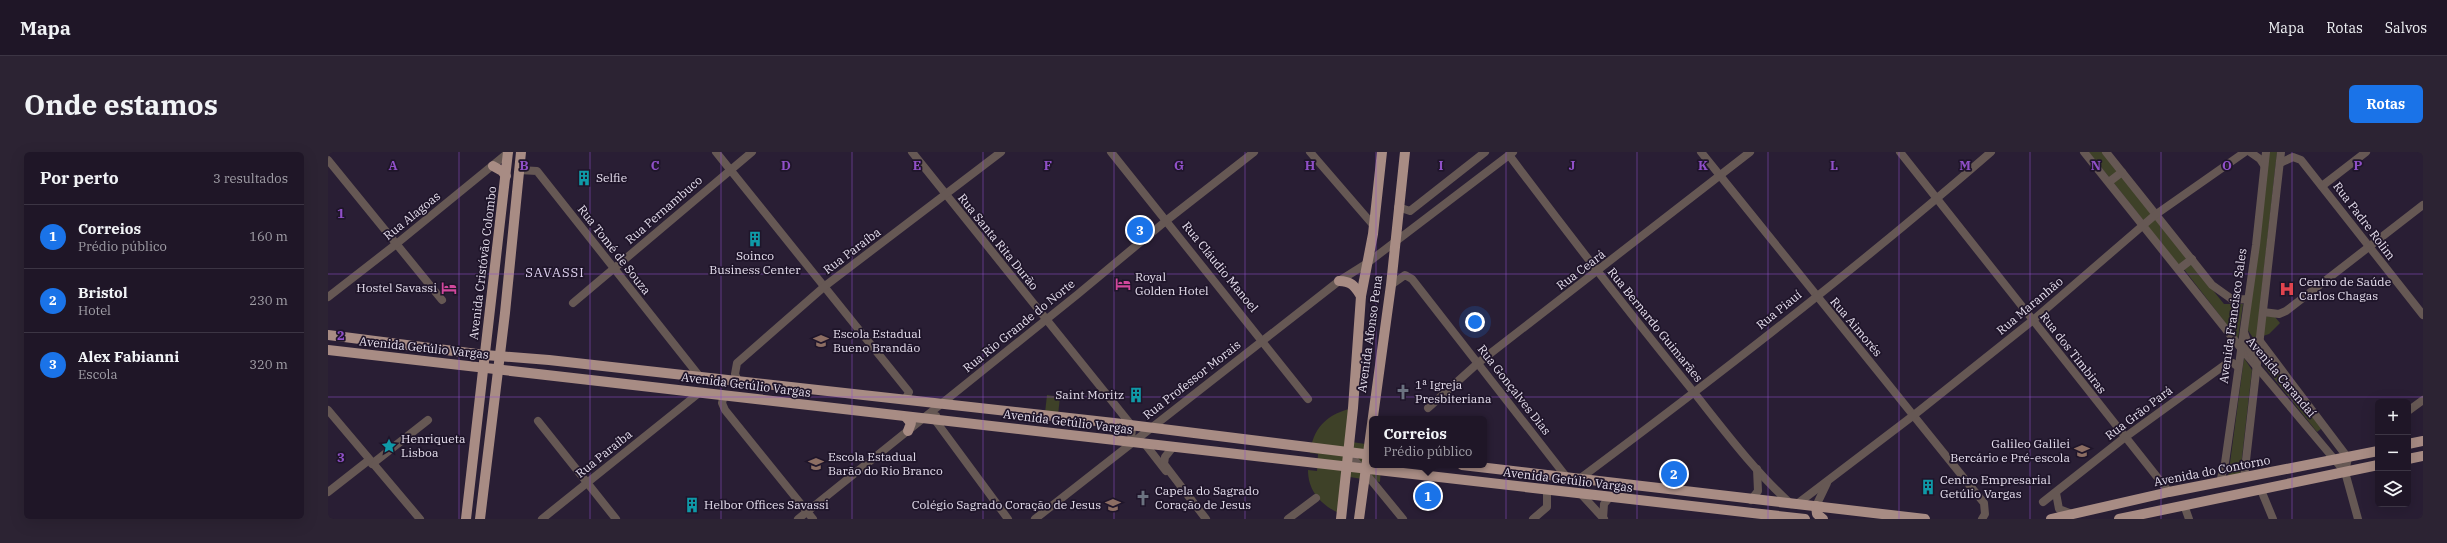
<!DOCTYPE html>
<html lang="pt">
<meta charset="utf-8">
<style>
body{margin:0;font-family:"IBM Plex Serif",serif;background:#2c2333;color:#f1f3f6}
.controls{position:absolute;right:12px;bottom:12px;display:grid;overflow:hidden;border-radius:6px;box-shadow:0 4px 16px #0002}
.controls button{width:36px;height:36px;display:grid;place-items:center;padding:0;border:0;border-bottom:1px solid #3c3544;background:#1f1627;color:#f1f3f6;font:20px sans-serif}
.you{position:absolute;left:1147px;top:170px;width:14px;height:14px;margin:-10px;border:3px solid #fff;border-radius:50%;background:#1a73e8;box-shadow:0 0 0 6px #1a73e833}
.badge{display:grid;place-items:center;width:26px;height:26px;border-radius:50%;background:#1a73e8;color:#fff;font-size:13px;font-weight:700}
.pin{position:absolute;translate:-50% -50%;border:2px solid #fff;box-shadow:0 1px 4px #0006}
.popup{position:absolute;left:1041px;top:264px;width:118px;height:52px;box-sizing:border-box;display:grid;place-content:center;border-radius:6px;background:#1f1627;filter:drop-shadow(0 1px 3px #0005);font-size:13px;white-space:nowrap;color:#a19fa7}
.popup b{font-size:15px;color:#f1f3f6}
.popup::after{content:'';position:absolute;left:50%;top:100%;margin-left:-8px;border:8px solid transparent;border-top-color:#1f1627}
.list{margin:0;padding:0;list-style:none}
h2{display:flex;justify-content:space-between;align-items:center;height:52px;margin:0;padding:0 16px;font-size:17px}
h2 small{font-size:13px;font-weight:400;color:#a19fa7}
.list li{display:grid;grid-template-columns:26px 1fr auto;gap:12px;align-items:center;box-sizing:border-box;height:64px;padding:0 16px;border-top:1px solid #3c3544}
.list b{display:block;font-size:15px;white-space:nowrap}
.list p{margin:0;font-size:13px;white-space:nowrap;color:#a19fa7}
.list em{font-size:13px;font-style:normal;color:#a19fa7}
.icon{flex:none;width:22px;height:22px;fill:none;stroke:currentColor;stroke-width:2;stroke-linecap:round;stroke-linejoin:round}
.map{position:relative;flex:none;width:2095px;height:367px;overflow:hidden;border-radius:6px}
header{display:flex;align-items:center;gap:24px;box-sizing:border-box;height:56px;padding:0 20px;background:#1f1627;border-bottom:1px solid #3c3544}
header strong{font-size:19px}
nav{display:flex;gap:22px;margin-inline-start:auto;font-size:14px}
.intro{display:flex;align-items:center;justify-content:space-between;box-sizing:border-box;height:96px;padding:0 24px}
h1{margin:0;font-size:28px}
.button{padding:10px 18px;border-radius:6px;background:#1a73e8;color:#fff;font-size:14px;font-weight:700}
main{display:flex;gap:24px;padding:0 24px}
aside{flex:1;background:#1f1627;border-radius:6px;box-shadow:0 4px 16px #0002}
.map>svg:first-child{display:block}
</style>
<header>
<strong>Mapa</strong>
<nav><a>Mapa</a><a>Rotas</a><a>Salvos</a></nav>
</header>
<div class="intro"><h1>Onde estamos</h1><a class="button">Rotas</a></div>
<main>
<aside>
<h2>Por perto<small>3 resultados</small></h2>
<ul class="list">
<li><span class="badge">1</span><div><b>Correios</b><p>Prédio público</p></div><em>160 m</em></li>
<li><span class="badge">2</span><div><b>Bristol</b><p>Hotel</p></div><em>230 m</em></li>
<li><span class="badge">3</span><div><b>Alex Fabianni</b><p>Escola</p></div><em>320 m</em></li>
</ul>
</aside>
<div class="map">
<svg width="2095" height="367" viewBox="0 0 2095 367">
<rect width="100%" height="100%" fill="#291e34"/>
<g fill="#3e4128">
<path d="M1760,0H1775L1790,19L1782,26Z"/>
<path d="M1941,0H1949L1931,163L1947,165L1952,171L1941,182L1926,187L1919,177Z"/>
<path d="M1793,23L1823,62L1816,69L1785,30Z"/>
<path d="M1827,66L1859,106L1851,113L1818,73Z"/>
<path d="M1863,111L1896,152H1915L1910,187L1855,116Z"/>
<path d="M1936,204L1994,276L1989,280L1935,213Z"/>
<path d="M1916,206L1924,218L1912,323L1900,326Z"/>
<path d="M719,243L732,245L730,263L717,261Z"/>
<path d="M1021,257L1024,290L1044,293V313H1053L1052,330L1022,325L1011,361C993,353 980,339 980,318L989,319L990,302L982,301C985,277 998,263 1021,257Z"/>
</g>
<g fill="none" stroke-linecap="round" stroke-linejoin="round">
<g stroke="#665854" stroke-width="8">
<path d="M388,0L581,240L577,248"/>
<path d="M584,0L804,274L803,291"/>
<path d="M783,0L980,247"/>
<path d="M982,0L1046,74"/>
<path d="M1373,0L1656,351L1657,362L1654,367"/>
<path d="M1572,0L1841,340"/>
<path d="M1756,0L1912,195L2017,320L2030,367"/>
<path d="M1778,0L1884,133L1905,148L1919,147"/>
<path d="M1922,0L1932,7L1936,13"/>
<path d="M1181,3C1238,79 1296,154 1356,228C1390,270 1423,316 1463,352"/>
<path d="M0,8L114,148"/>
<path d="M1952,11L1965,5L1973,8L2095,163"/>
<path d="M191,18L209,19L372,225"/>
<path d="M1781,30L1794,20"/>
<path d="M1994,34L2038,0"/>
<path d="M1070,55L1082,59L1157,0"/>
<path d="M1851,117L1864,107"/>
<path d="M1063,133L1077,123L1084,127L1240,327"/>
<path d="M0,145L67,93L181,0"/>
<path d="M245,151L424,0"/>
<path d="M1935,160L1951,162L1958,159L2095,53"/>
<path d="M1916,180L1925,207"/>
<path d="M1931,188L2020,306L2017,320"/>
<path d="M410,229L407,222L409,211L497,134L673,0"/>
<path d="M396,243L394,251L397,258L485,367"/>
<path d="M1100,256L1150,211L1422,0"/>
<path d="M0,258L92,367"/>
<path d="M2080,259L2095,248"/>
<path d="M608,264L607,268L680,367"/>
<path d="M210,269L288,367"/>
<path d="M817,292L838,319"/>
<path d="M845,295L837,305L836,312L878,367"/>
<path d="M1020,300L1075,367"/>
<path d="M44,312L100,268"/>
<path d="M1916,326L1953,0"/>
<path d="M1250,328C1391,223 1531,115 1663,0"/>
<path d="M1892,330L1897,311L1928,93L1938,0"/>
<path d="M1933,338L1945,367"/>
<path d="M0,340L41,308"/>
<path d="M1728,341L1731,357L1744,362"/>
<path d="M1254,343L1276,367"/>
<path d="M1423,348L1430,339L1429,317"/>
<path d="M1715,350L1796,286L1898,212L1905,211L1910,215"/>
<path d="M1469,352L1586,263L1704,169L1827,63L1917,0"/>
<path d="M1856,353L1861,367"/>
<path d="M1488,354L1499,331"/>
<path d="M214,367L371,241"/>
<path d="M470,367L750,142L839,68L926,0"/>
<path d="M707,367L1011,129L1038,112L1185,0"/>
<path d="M960,367L988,346"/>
<path d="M1205,367L1219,355V339"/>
<path d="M1275,367L1276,352L1282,345"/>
</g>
<g stroke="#a88c84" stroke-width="10">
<path d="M165,14L174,19L178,24"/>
<path d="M1011,129C1024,129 1027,135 1033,144"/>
<path d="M0,183L157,203L221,208L786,271L1044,303"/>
<path d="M0,198L1477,367"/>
<path d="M578,265L583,271L580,279"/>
<path d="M2080,292L2095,289"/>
<path d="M2080,307L2095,304"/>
<path d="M1134,313L1597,367"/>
<path d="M1488,354L1489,362L1495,367"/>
<path d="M138,367L180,0"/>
<path d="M152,367L177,161L193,0"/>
<path d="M1013,367L1025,256L1033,144L1045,82L1054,0"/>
<path d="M1031,367L1063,133L1077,0"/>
<path d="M1723,367L1841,340L2050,299"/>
<path d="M1791,367L2050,313"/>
</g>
</g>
<path fill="none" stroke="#9050c8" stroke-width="1" stroke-opacity="0.55" d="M131,0V367M262,0V367M393,0V367M524,0V367M655,0V367M786,0V367M917,0V367M1048,0V367M1178,0V367M1309,0V367M1440,0V367M1571,0V367M1702,0V367M1833,0V367M1964,0V367M0,122H2095M0,245H2095"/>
<defs>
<g id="building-bare" transform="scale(1.2)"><path d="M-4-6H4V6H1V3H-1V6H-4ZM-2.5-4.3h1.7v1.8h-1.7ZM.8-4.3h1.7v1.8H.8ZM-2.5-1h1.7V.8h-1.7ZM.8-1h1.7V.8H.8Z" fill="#0f9aa8" stroke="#1f152a" stroke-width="2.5" paint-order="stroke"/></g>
<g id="hotel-bare" transform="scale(1.2)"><path d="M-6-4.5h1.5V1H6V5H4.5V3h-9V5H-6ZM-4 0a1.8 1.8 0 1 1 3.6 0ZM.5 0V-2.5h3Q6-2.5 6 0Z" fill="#d1479c" stroke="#1f152a" stroke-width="2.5" paint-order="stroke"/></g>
<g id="hospital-bare" transform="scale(1.2)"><path d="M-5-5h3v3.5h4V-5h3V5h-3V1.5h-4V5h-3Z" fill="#e0444e" stroke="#1f152a" stroke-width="2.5" paint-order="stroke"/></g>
<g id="school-bare" transform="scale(1.2)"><path d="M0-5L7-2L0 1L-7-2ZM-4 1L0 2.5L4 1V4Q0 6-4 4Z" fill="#8d6e63" stroke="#1f152a" stroke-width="2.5" paint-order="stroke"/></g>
<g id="church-bare" transform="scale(1.2)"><path d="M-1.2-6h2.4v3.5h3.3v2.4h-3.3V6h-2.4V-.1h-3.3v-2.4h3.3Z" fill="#6b7280" stroke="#1f152a" stroke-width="2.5" paint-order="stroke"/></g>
<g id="sight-bare" transform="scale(1.2)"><path d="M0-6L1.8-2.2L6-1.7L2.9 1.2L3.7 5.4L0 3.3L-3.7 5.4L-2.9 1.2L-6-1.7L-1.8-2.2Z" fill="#0f9aa8" stroke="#1f152a" stroke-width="2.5" paint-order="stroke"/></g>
</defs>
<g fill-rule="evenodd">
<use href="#building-bare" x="256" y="26"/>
<use href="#building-bare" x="427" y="87"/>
<use href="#hotel-bare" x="795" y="132"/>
<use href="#hotel-bare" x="121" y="136"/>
<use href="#hospital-bare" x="1959" y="137"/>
<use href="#school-bare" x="493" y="189"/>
<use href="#church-bare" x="1075" y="240"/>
<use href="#building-bare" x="808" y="243"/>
<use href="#sight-bare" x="61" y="294"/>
<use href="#school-bare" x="1754" y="299"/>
<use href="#school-bare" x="488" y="312"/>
<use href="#building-bare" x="1600" y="335"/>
<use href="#church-bare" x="815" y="346"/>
<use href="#building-bare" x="364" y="353"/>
<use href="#school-bare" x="785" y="353"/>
</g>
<g text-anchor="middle" stroke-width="3.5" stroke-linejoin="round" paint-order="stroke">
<g font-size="12" fill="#e6dfee" stroke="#1f152a" text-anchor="start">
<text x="268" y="30">Selfie</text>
<text x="427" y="108" text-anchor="middle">Soinco<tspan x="427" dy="14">Business Center</tspan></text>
<text x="807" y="129">Royal<tspan x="807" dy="14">Golden Hotel</tspan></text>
<text x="1971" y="134">Centro de Saúde<tspan x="1971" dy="14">Carlos Chagas</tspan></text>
<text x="109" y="140" text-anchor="end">Hostel Savassi</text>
<text x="505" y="186">Escola Estadual<tspan x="505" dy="14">Bueno Brandão</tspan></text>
<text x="1087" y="237">1ª Igreja<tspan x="1087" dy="14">Presbiteriana</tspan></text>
<text x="796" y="247" text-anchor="end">Saint Moritz</text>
<text x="73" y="291">Henriqueta<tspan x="73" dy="14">Lisboa</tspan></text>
<text x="1742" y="296" text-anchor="end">Galileo Galilei<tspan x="1742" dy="14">Bercário e Pré-escola</tspan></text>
<text x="500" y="309">Escola Estadual<tspan x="500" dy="14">Barão do Rio Branco</tspan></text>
<text x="1612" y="332">Centro Empresarial<tspan x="1612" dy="14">Getúlio Vargas</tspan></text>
<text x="827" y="343">Capela do Sagrado<tspan x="827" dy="14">Coração de Jesus</tspan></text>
<text x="376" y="357">Helbor Offices Savassi</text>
<text x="773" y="357" text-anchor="end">Colégio Sagrado Coração de Jesus</text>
</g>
<g font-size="12" fill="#e6dfee" stroke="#1f152a">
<text transform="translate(336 58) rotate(-41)" y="4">Rua Pernambuco</text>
<text transform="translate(84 64) rotate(-39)" y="4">Rua Alagoas</text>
<text transform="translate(2036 69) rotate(53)" y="4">Rua Padre Rolim</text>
<text transform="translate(670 90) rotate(51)" y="4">Rua Santa Rita Durão</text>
<text transform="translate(286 98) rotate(52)" y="4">Rua Tomé de Souza</text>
<text transform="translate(524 99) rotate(-37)" y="4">Rua Paraíba</text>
<text transform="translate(155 111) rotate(-83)" y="4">Avenida Cristóvão Colombo</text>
<text transform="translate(892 115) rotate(51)" y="4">Rua Cláudio Manoel</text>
<text transform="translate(1253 118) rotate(-37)" y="4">Rua Ceará</text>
<text transform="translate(1702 154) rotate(-40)" y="4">Rua Maranhão</text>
<text transform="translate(1451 158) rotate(-39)" y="4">Rua Piauí</text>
<text transform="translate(1905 164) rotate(-82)" y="4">Avenida Francisco Sales</text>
<text transform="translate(1327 173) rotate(51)" y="4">Rua Bernardo Guimarães</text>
<text transform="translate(691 174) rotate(-39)" y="4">Rua Rio Grande do Norte</text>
<text transform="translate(1528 175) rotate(50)" y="4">Rua Aimorés</text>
<text transform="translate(1042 182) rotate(-82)" y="4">Avenida Afonso Pena</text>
<text transform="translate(96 196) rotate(6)" y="4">Avenida Getúlio Vargas</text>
<text transform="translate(1745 201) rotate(52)" y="4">Rua dos Timbiras</text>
<text transform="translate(1953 225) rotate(50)" y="4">Avenida Carandaí</text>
<text transform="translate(864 228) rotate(-38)" y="4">Rua Professor Morais</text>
<text transform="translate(418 233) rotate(7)" y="4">Avenida Getúlio Vargas</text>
<text transform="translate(1186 238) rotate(52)" y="4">Rua Gonçalves Dias</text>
<text transform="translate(1811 261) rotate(-37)" y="4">Rua Grão Pará</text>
<text transform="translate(740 270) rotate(7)" y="4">Avenida Getúlio Vargas</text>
<text transform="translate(276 302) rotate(-39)" y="4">Rua Paraíba</text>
<text transform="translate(1884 319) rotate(-11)" y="4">Avenida do Contorno</text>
<text transform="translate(1240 328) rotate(7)" y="4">Avenida Getúlio Vargas</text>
</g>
<g font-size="13" letter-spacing="1" fill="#e2d5f3" stroke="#1f152a">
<text x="227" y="125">SAVASSI</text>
</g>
</g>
<g font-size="13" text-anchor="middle" font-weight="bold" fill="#9050c8" stroke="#1f152a" stroke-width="3.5" stroke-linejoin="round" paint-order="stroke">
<text x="65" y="18">A</text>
<text x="196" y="18">B</text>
<text x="327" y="18">C</text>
<text x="458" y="18">D</text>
<text x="589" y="18">E</text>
<text x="720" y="18">F</text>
<text x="851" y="18">G</text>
<text x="982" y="18">H</text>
<text x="1113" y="18">I</text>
<text x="1244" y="18">J</text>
<text x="1375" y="18">K</text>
<text x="1506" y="18">L</text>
<text x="1637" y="18">M</text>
<text x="1768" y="18">N</text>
<text x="1899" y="18">O</text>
<text x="2030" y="18">P</text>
<text x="13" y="66">1</text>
<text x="13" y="188">2</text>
<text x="13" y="310">3</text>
</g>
</svg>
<div class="controls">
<button>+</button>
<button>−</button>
<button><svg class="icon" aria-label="layers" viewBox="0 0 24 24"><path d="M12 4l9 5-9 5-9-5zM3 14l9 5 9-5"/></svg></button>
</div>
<div class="you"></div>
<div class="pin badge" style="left:1100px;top:344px">1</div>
<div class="popup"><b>Correios</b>Prédio público</div>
<div class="pin badge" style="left:1346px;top:322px">2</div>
<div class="pin badge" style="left:812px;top:78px">3</div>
</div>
</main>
